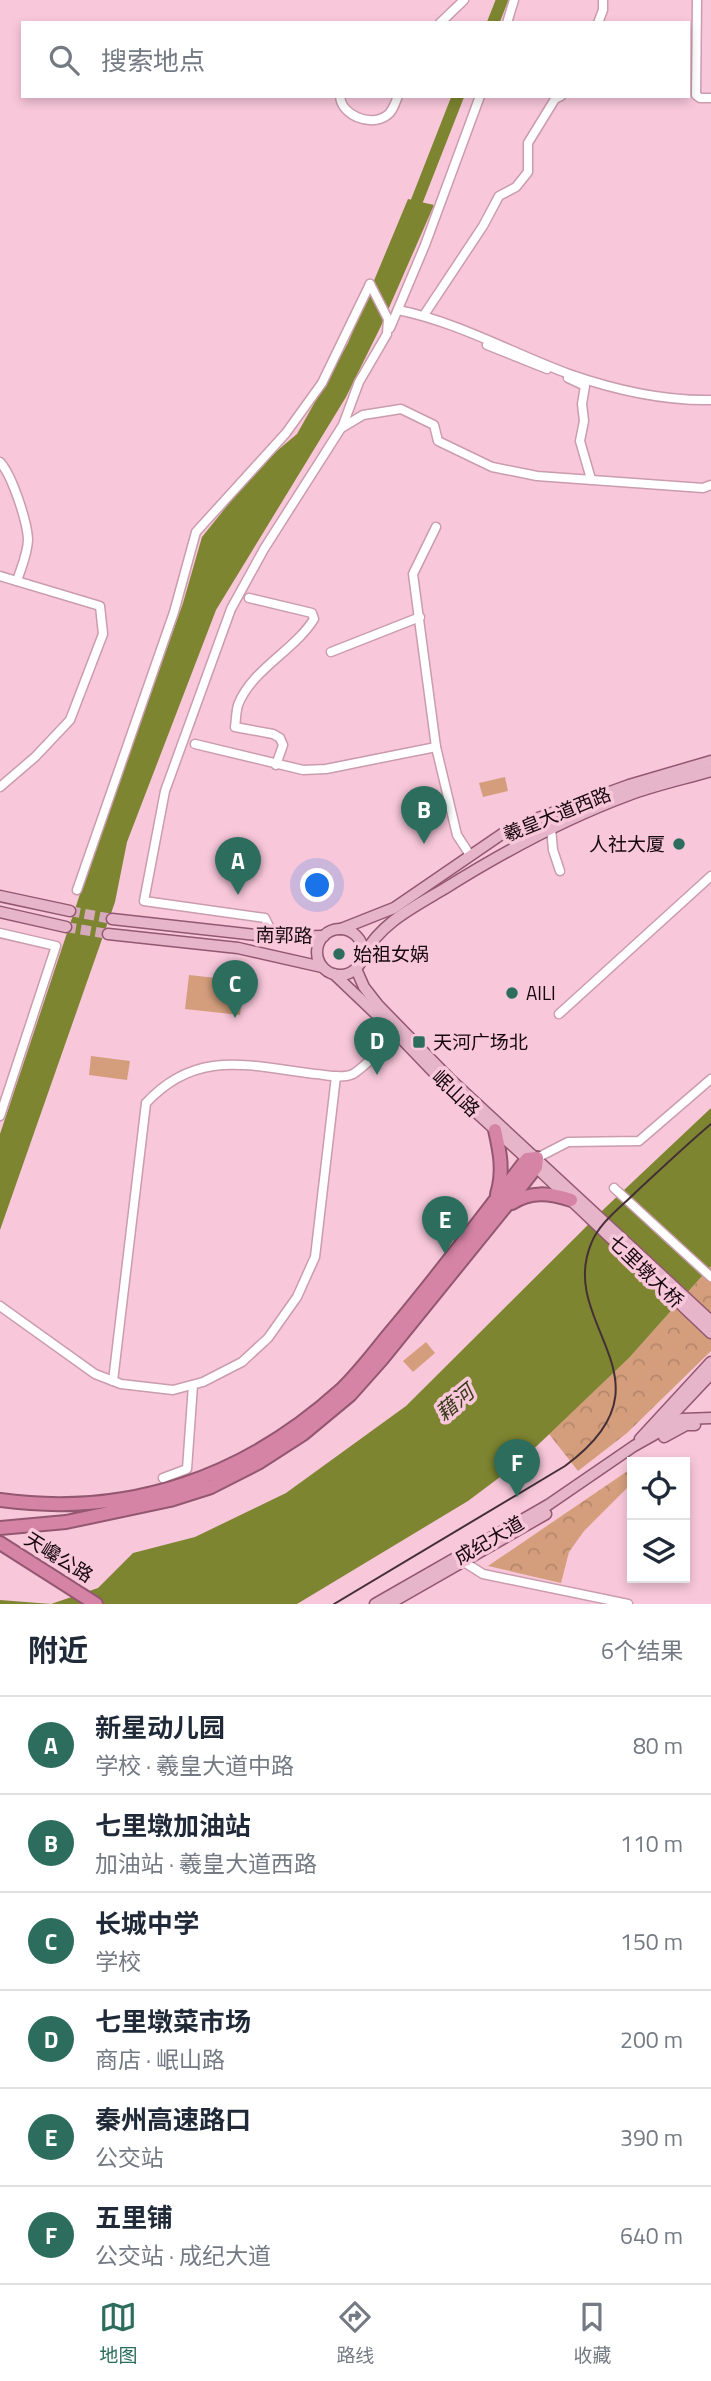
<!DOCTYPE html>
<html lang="zh">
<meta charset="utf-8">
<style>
body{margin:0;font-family:"Titillium Web","Noto Sans SC",sans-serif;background:#f6f6f7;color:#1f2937}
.controls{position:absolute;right:21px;bottom:21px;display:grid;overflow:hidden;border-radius:0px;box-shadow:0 4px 10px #0003}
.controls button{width:63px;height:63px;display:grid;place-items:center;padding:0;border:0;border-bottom:2px solid #e0e1e3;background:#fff;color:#1f2937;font:35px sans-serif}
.you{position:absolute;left:318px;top:886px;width:24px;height:24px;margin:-18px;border:5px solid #fff;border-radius:50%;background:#1a73e8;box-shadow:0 0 0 10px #1a73e833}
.badge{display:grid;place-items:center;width:46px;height:46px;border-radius:50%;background:#2d6d5d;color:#fff;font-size:23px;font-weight:700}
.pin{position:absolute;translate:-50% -58px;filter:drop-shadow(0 2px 4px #0008)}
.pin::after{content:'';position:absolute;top:37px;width:24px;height:21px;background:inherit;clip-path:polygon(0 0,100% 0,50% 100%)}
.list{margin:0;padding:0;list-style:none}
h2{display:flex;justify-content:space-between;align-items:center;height:91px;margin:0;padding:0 28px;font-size:30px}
h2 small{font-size:23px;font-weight:400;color:#747a83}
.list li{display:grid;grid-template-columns:46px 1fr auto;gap:21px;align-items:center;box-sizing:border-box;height:98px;padding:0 28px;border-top:2px solid #e0e1e3}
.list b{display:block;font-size:26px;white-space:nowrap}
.list p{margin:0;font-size:23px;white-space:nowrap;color:#747a83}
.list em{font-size:23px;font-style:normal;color:#747a83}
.icon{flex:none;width:38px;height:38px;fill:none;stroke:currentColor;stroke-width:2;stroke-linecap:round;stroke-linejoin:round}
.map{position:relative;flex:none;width:711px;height:1604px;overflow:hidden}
.search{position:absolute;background:#fff;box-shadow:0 4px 10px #0003;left:21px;right:21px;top:21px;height:77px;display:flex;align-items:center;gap:18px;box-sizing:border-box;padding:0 24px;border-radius:0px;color:#747a83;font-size:26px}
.sheet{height:679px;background:#fff}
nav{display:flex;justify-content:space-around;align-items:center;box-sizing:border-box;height:98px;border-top:2px solid #e0e1e3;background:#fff;font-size:19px;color:#747a83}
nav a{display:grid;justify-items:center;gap:4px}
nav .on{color:#2d6d5d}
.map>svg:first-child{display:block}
</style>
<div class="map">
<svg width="711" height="1604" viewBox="0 0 711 1604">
<defs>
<pattern id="forest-crowns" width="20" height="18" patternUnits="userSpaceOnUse" patternTransform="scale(1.75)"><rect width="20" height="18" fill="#d49e7c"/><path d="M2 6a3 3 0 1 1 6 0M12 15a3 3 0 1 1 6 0" fill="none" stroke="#b5876a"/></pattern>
</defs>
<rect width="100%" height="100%" fill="#f8c7da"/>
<g fill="url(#forest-crowns)">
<path d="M711,1266V1351L627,1433L578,1471L549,1434L629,1358Z"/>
<path d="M632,1468V1483L584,1531L569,1552L561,1583L488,1566Z"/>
</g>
<g fill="#d49e7c">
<path d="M505,777L508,791L483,797L479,783Z"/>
<path d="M189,975L244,981L240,1015L185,1009Z"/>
<path d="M91,1056L130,1061L127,1080L89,1075Z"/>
<path d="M426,1342L435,1353L413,1372L403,1361Z"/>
</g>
<g fill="#7e8530">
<path d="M408,199L434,205L381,326L346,397L216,610L127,842L115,902L0,1230V1134L80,894L183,603L202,537L259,466L297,434L348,343Z"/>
<path d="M711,1108V1266L629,1358L520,1462L468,1501L297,1604H0V1600L51,1604L98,1588L133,1553L195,1537L286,1493L406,1406L606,1207Z"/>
</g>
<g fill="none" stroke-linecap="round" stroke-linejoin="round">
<g stroke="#7e8530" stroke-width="12">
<path d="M493,23L502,0"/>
<path d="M411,216L458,96"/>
</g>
<g stroke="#d6aabb" stroke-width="10" stroke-dasharray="10 5" stroke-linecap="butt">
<path d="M70,911L112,919"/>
<path d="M66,927L108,934"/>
</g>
<g stroke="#ca9cae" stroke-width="11">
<g id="minor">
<path d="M697,0L696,95L700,98H711"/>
<path d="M440,23L464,0"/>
<path d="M507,23L514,0"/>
<path d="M598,23L603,10V0"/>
<path d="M340,96C341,115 370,127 386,116C393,112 395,103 398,96"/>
<path d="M398,310C458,322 512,353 569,374C615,390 662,401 711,400"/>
<path d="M424,315L483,226L499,196L516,187L528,172V143L555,99L561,96"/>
<path d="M390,328L425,245L480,96"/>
<path d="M487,345L547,369"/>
<path d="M568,378L585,386L582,404L584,421L580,441L591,479"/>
<path d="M343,427L363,415L401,409L434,425L438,441L492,467L537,476L703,488L711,485"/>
<path d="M0,462C12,475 27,521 28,539C28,553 21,568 17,581"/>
<path d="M436,527L413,574L436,747L457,835L470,855"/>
<path d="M0,576L100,606L103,634L70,720L35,757L0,787"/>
<path d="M249,598L312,613L314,619C294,651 252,669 238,705C236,712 236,720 235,727L273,734L280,738L283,745L276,765"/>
<path d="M331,652L420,617"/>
<path d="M195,744L303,770L326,769L436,747"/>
<path d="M551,828L553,850L560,871"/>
<path d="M77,890L174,612L196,532L286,433L322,383L370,284"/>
<path d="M0,933L56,946L0,1116"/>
<path d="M274,937L265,918L144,901L165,791L231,609L264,549L343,425L359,382L387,334L388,319L370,284"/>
<path d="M559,1014L711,876"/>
<path d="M537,1158L568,1142L639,1141L711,1079"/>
<path d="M614,1188L711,1277"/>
<path d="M0,1306L95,1374L121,1384L173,1390L203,1382L242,1362L268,1338L297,1297L315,1257L336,1076"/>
<path d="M113,1381L146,1103C197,1048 249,1066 316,1074C327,1075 343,1079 353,1074C369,1064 383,1046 396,1033"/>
<path d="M163,1478L187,1469L193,1385"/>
<path d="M464,1562L483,1574L628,1604"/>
</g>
</g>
<g stroke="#935870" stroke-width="13">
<g id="major">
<path d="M0,896L70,911"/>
<path d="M0,912L66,927"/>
<path d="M112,919L274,937L324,936"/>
<path d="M341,929L394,908L502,834L538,818L629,785L711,761"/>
<circle cx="340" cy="952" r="23"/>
<path d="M108,934L238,948L322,967"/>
<path d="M363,956C381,923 412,908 444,889C503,852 564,819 629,795C655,785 684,779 711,771"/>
<path d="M356,969L364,987L378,1005L450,1079L711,1321"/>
<path d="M334,974L396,1033L446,1085L536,1167L711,1333"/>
<path d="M661,1427L711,1374"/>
<path d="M664,1437L686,1425H695"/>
<path d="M640,1439L711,1362"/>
<path d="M375,1604L548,1505L634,1446L682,1419L711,1418"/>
<path d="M389,1604L546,1514"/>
</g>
</g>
<g stroke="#935870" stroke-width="16">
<g id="highway">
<path d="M495,1130C500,1152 504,1172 497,1194"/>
<path d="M512,1203C531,1191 549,1193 571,1200"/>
<path d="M0,1500C129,1518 245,1477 341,1390C361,1371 378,1347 396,1326C441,1272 484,1215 527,1159L537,1158L536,1167L505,1207L382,1359L350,1395L303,1434L258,1463L211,1487L170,1500L66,1522L0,1528"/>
<path d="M0,1543L96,1604"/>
</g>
</g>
<use href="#minor" stroke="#fff" stroke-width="8"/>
<use href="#major" stroke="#e6b5ca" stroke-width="10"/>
<use href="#highway" stroke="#d684a6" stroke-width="12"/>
<path stroke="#452f37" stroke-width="2" d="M334,1604L565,1466C681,1381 557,1326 591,1244C599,1223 620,1208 636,1192C661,1169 685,1146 711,1124"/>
</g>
<g fill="#2d6d5d" stroke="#f8c7da" stroke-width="2.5">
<circle cx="679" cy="844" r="7"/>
<circle cx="339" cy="954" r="7"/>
<circle cx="512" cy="993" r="7"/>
<rect x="412" y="1035" width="14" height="14" rx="3.5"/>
</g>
<g text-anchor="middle" stroke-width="7" stroke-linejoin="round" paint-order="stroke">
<g font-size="19" fill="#16070d" stroke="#f8c7da">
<text transform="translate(557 814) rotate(-22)" y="7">羲皇大道西路</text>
<text transform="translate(284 935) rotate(1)" y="7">南郭路</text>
<text transform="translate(456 1093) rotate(44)" y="7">岷山路</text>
<text transform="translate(646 1271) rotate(44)" y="7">七里墩大桥</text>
<text transform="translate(489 1540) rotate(-30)" y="7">成纪大道</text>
<text transform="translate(59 1557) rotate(32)" y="7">天巉公路</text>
</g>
<g font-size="19" fill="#16070d" stroke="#f8c7da" text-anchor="start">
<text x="665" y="851" text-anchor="end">人社大厦</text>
<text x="353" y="961">始祖女娲</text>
<text x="526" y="1000">AILI</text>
<text x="433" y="1049">天河广场北</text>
</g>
<g font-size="21" font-style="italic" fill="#373b17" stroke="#f8c7da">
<text transform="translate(455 1403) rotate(-40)" y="7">藉河</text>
</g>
</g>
</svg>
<div class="controls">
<button><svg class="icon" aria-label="locate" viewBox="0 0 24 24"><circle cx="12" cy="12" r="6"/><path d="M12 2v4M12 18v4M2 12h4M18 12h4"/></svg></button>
<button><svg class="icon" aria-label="layers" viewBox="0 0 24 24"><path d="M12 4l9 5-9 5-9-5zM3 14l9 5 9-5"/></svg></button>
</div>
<div class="you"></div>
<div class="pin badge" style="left:238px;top:895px">A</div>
<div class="pin badge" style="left:424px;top:844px">B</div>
<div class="pin badge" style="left:235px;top:1018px">C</div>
<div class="pin badge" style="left:377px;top:1075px">D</div>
<div class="pin badge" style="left:445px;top:1254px">E</div>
<div class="pin badge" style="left:517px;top:1497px">F</div>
<div class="search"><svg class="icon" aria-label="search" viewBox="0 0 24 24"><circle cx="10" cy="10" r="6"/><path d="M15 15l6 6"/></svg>搜索地点</div>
</div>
<section class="sheet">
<h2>附近<small>6个结果</small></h2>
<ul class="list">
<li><span class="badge">A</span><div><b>新星动儿园</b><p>学校 · 羲皇大道中路</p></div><em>80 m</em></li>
<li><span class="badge">B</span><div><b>七里墩加油站</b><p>加油站 · 羲皇大道西路</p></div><em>110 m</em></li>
<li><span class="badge">C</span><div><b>长城中学</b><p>学校</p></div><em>150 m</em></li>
<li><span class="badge">D</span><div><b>七里墩菜市场</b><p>商店 · 岷山路</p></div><em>200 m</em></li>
<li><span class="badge">E</span><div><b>秦州高速路口</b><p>公交站</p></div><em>390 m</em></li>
<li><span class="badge">F</span><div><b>五里铺</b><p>公交站 · 成纪大道</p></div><em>640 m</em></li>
</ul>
</section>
<nav>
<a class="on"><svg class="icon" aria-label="map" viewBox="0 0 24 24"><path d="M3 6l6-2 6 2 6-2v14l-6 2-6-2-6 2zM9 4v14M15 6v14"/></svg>地图</a>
<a><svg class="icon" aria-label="directions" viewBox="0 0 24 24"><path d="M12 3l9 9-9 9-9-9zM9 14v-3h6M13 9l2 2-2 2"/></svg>路线</a>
<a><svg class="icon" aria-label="saved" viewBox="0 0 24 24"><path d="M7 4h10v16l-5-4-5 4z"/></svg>收藏</a>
</nav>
